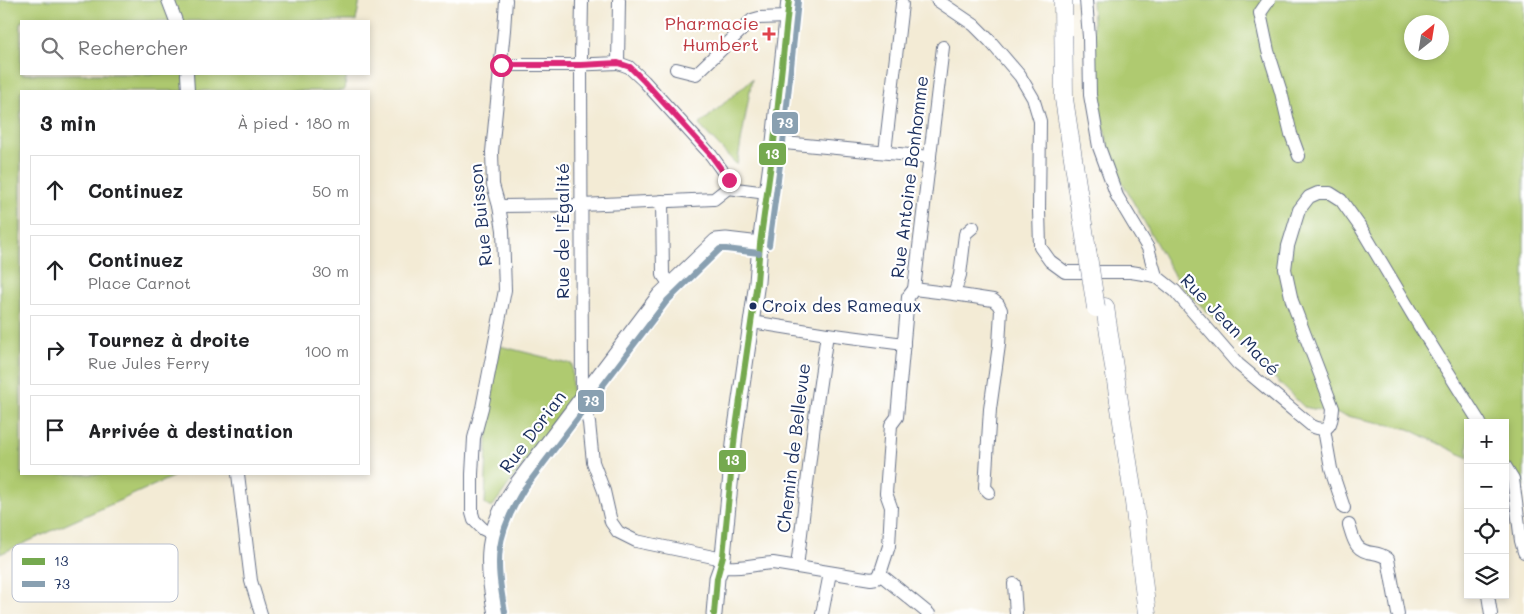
<!DOCTYPE html>
<html lang="fr">
<meta charset="utf-8">
<style>
body{margin:0;font-family:Mali,sans-serif;background:#f6f6f6;color:#202124}
.controls{position:absolute;right:15px;bottom:15px;display:grid;overflow:hidden;border-radius:0px;box-shadow:0 2px 8px #0003}
.controls button{width:45px;height:45px;display:grid;place-items:center;padding:0;border:0;border-bottom:1px solid #e0e0e0;background:#fff;color:#202124;font:25px sans-serif}
.compass{position:absolute;left:1404px;top:15px;width:45px;height:45px;border-radius:50%;background:#fff;box-shadow:0 2px 8px #0003;rotate:30deg}
.stop{position:absolute;width:15px;height:15px;margin:-11px;border:4px solid #db2777;border-radius:50%;background:#fff}
.stop.end{background:#db2777;border-color:#fff;box-shadow:0 1px 5px #0008}
.list{margin:0;padding:0;list-style:none}
h2{display:flex;justify-content:space-between;align-items:center;height:65px;margin:0;padding:0 20px;font-size:21px}
h2 small{font-size:16px;font-weight:400;color:#757577}
.list li{display:grid;grid-template-columns:32px 1fr auto;gap:15px;align-items:center;box-sizing:border-box;height:70px;margin:0 10px 10px;padding:0 10px;border:1px solid #e0e0e0;border-radius:0px}
.list b{display:block;font-size:19px;white-space:nowrap}
.list p{margin:0;font-size:16px;white-space:nowrap;color:#757577}
.list em{font-size:16px;font-style:normal;color:#757577}
.icon{flex:none;width:28px;height:28px;fill:none;stroke:currentColor;stroke-width:2;stroke-linecap:round;stroke-linejoin:round}
.map{position:relative;flex:none;width:1524px;height:614px;overflow:hidden}
.search{position:absolute;background:#fff;box-shadow:0 2px 8px #0003;left:20px;top:20px;width:350px;height:55px;display:flex;align-items:center;gap:12px;box-sizing:border-box;padding:0 18px;border-radius:0px;color:#757577;font-size:19px}
.panel{position:absolute;background:#fff;box-shadow:0 2px 8px #0003;left:20px;top:90px;width:350px;height:385px;border-radius:0px}
.map>svg:first-child{display:block}
</style>
<div class="map">
<svg width="1524" height="614" viewBox="0 0 1524 614">
<rect width="100%" height="100%" fill="#fff"/>
<filter id="ink" filterUnits="userSpaceOnUse"><feTurbulence type="fractalNoise" baseFrequency=".02" numOctaves="2"/><feDisplacementMap in="SourceGraphic" scale="10" xChannelSelector="R" yChannelSelector="G"/><feConvolveMatrix kernelMatrix="1 2 1 2 8 2 1 2 1" color-interpolation-filters="sRGB"/></filter>
<filter id="wash" filterUnits="userSpaceOnUse"><feTurbulence type="fractalNoise" baseFrequency=".0096" numOctaves="4" result="noise"/><feDisplacementMap in="SourceGraphic" scale="20" xChannelSelector="R" yChannelSelector="G"/><feGaussianBlur stdDeviation="1.12" result="paint"/><feColorMatrix in="noise" values="0 0 0 0 0 0 0 0 0 0 0 0 0 0 0 0 0 1.4 0 .05"/><feComposite in="paint" operator="in"/></filter>
<g filter="url(#wash)">
<rect width="100%" height="100%" fill="#f3ebd5"/>
<g fill="#afca6f" stroke="#657c66" fill-rule="evenodd">
<path d="M0,0H360L356,21H21V74H347L344,91H21V474H179L0,554Z"/>
<path d="M1092,0H1524V486L1505,477V423H1468V458L1409,429L1304,407L1179,284L1113,166L1096,96ZM1412,22H1442V52H1412Z"/>
<path d="M752,79L737,165L699,125Z"/>
<path d="M500,346L572,364V398L493,506L489,507L485,504L488,410Z"/>
</g>
</g>
<g filter="url(#ink)">
<g fill="none" stroke-linecap="round" stroke-linejoin="round">
<g stroke="#677188" stroke-width="14">
<g id="minor">
<path d="M168,0L176,21"/>
<path d="M937,0L974,25L990,41L1020,76L1033,98L1040,121L1039,210L1040,247L1050,261L1065,272H1131L1156,276L1175,291L1238,364L1312,426C1330,434 1332,423 1333,408L1292,301L1285,269L1288,246L1299,210L1309,197L1318,193H1330L1341,200L1361,228L1420,327L1480,423"/>
<path d="M1086,0L1089,37L1090,95L1099,147L1117,196L1148,248L1156,276"/>
<path d="M1269,0L1260,13L1268,51L1281,92L1291,134L1299,156"/>
<path d="M581,58L582,0"/>
<path d="M618,63L629,67L644,81L711,155L729,180L728,188L767,193"/>
<path d="M501,65H570L618,63L619,0"/>
<path d="M581,65L582,398L589,423L593,462L604,491L611,522L618,532L636,541L723,559"/>
<path d="M676,69L696,74L752,20L759,18L787,17"/>
<path d="M187,74L188,91"/>
<path d="M774,142L930,157"/>
<path d="M885,152L902,4"/>
<path d="M662,201L663,275L670,285"/>
<path d="M499,206L581,205L714,199L728,188"/>
<path d="M914,289L954,294L993,300L998,304L1001,310L999,345L990,409L985,488L989,492"/>
<path d="M954,294L960,275L965,234L973,227"/>
<path d="M752,322L827,334L904,344"/>
<path d="M1324,429L1331,469L1344,508"/>
<path d="M1505,466L1513,479L1521,541L1524,552"/>
<path d="M238,474L251,581L261,614"/>
<path d="M1349,525C1354,541 1355,551 1373,553C1380,554 1383,555 1388,559L1398,614"/>
<path d="M493,534L483,529L474,520L472,513V474L474,438L482,408L505,290L503,230L499,206L493,185L492,152L504,30L506,0"/>
<path d="M721,567C739,569 755,564 773,563L871,579L877,578L880,574L929,614"/>
<path d="M797,567L815,417L827,334"/>
<path d="M880,574L889,546L891,507L886,493L891,425L897,417L908,297L914,289L943,47"/>
<path d="M1014,584L1016,614"/>
<path d="M1488,595L1491,614"/>
<path d="M822,614L830,573"/>
</g>
</g>
<g stroke="#677188" stroke-width="17">
<g id="major">
<path d="M496,614C485,561 485,530 517,484L660,295L716,241L726,240L760,244"/>
<path d="M714,614L717,578L721,567L723,556L735,434L757,282L760,244L774,142L789,0"/>
</g>
</g>
<g stroke="#677188" stroke-width="19">
<g id="highway">
<path d="M1063,0L1064,99L1087,250"/>
<path d="M1105,307L1134,502L1147,614"/>
</g>
</g>
<use href="#minor" stroke="#fff" stroke-width="12"/>
<use href="#major" stroke="#fff" stroke-width="15"/>
<use href="#highway" stroke="#fff" stroke-width="18"/>
<g stroke="#677188" stroke-width="19" stroke-linecap="butt">
<path id="highway-bridge" d="M1087,250L1096,308"/>
</g>
<use href="#highway-bridge" stroke="#fff" stroke-width="18"/>
<g stroke="#fff" stroke-width="10">
<path id="bus-1" d="M714,614L717,578L723,556L735,434L757,282L760,244L774,142L789,0"/>
</g>
<g stroke="#fff" stroke-width="10">
<g id="bus-2">
<path d="M769,245L783,143L798,1"/>
<path d="M505,612C495,559 495,536 524,489L667,301L720,249H726L759,253"/>
</g>
</g>
<use href="#bus-1" stroke="#75a94f" stroke-width="6"/>
<use href="#bus-2" stroke="#89a0b1" stroke-width="6"/>
</g>
</g>
<g fill="none" stroke-linecap="round" stroke-linejoin="round" filter="url(#ink)">
<path stroke="#db2777" stroke-width="6" d="M501,65H581L618,63L630,67L644,81L711,155L729,180"/>
</g>
<path fill="#e0444e" stroke="#fff" stroke-width="2" d="M766.5 26.5h5v5h5v5h-5v5h-5v-5h-5v-5h5z"/>
<circle fill="#1b2f5e" stroke="#fff" stroke-width="2" cx="753" cy="306" r="4.5"/>
<g text-anchor="middle" stroke-width="4.5" stroke-linejoin="round" paint-order="stroke">
<g font-size="17" fill="#1b2f5e" stroke="#fff" text-anchor="start">
<text x="762" y="312">Croix des Rameaux</text>
</g>
<g font-size="18" fill="#be3a42" stroke="#fff" text-anchor="end">
<text x="759" y="30">Pharmacie<tspan x="759" dy="21">Humbert</tspan></text>
</g>
<g font-size="18" fill="#1b2f5e" stroke="#fff">
<text transform="translate(910 177) rotate(-83)" y="6">Rue Antoine Bonhomme</text>
<text transform="translate(481 215) rotate(-96)" y="6">Rue Buisson</text>
<text transform="translate(563 231) rotate(-90)" y="6">Rue de l'Égalité</text>
<text transform="translate(1230 325) rotate(46)" y="6">Rue Jean Macé</text>
<text transform="translate(533 432) rotate(-53)" y="6">Rue Dorian</text>
<text transform="translate(794 448) rotate(-83)" y="6">Chemin de Bellevue</text>
</g>
</g>
<rect x="12" y="544" width="166" height="58" rx="8" fill="#fff" stroke="#bbc1cf" stroke-width="1"/>
<rect x="22" y="558" width="23" height="7" fill="#75a94f"/>
<rect x="22" y="581" width="23" height="6" fill="#89a0b1"/>
<g font-size="14" fill="#1b2f5e">
<text x="54" y="566">13</text>
<text x="54" y="589">73</text>
</g>
<g stroke="#fff" stroke-width="2">
<rect x="771" y="111" width="28" height="24" rx="5" fill="#89a0b1"/>
<rect x="758" y="142" width="29" height="24" rx="5" fill="#75a94f"/>
<rect x="577" y="389" width="28" height="24" rx="5" fill="#89a0b1"/>
<rect x="718" y="449" width="29" height="24" rx="5" fill="#75a94f"/>
</g>
<g font-size="14" text-anchor="middle" font-weight="bold" fill="#fff">
<text x="785" y="128">73</text>
<text x="772" y="159">13</text>
<text x="591" y="406">73</text>
<text x="732" y="465">13</text>
</g>
</svg>
<div class="controls">
<button>+</button>
<button>−</button>
<button><svg class="icon" aria-label="locate" viewBox="0 0 24 24"><circle cx="12" cy="12" r="6"/><path d="M12 2v4M12 18v4M2 12h4M18 12h4"/></svg></button>
<button><svg class="icon" aria-label="layers" viewBox="0 0 24 24"><path d="M12 4l9 5-9 5-9-5zM3 14l9 5 9-5"/></svg></button>
</div>
<svg class="compass" viewBox="-18 -18 36 36"><path d="M0-13l5 13h-10z" fill="#e53935"/><path d="M0 13l5-13h-10z" fill="#757577"/></svg>
<div class="stop" style="left:501px;top:65px"></div>
<div class="stop end" style="left:729px;top:180px"></div>
<div class="search"><svg class="icon" aria-label="search" viewBox="0 0 24 24"><circle cx="10" cy="10" r="6"/><path d="M15 15l6 6"/></svg>Rechercher</div>
<section class="panel">
<h2>3 min<small>À pied · 180 m</small></h2>
<ul class="list">
<li><svg class="icon" aria-label="ahead" viewBox="0 0 24 24"><path d="M12 20V5M6 11l6-6 6 6"/></svg><div><b>Continuez</b></div><em>50 m</em></li>
<li><svg class="icon" aria-label="ahead" viewBox="0 0 24 24"><path d="M12 20V5M6 11l6-6 6 6"/></svg><div><b>Continuez</b><p>Place Carnot</p></div><em>30 m</em></li>
<li><svg class="icon" aria-label="right" viewBox="0 0 24 24"><path d="M7 20v-9h11M14 6l5 5-5 5"/></svg><div><b>Tournez à droite</b><p>Rue Jules Ferry</p></div><em>100 m</em></li>
<li><svg class="icon" aria-label="arrive" viewBox="0 0 24 24"><path d="M6 21V4h12l-3 4 3 4H6"/></svg><div><b>Arrivée à destination</b></div></li>
</ul>
</section>
</div>
